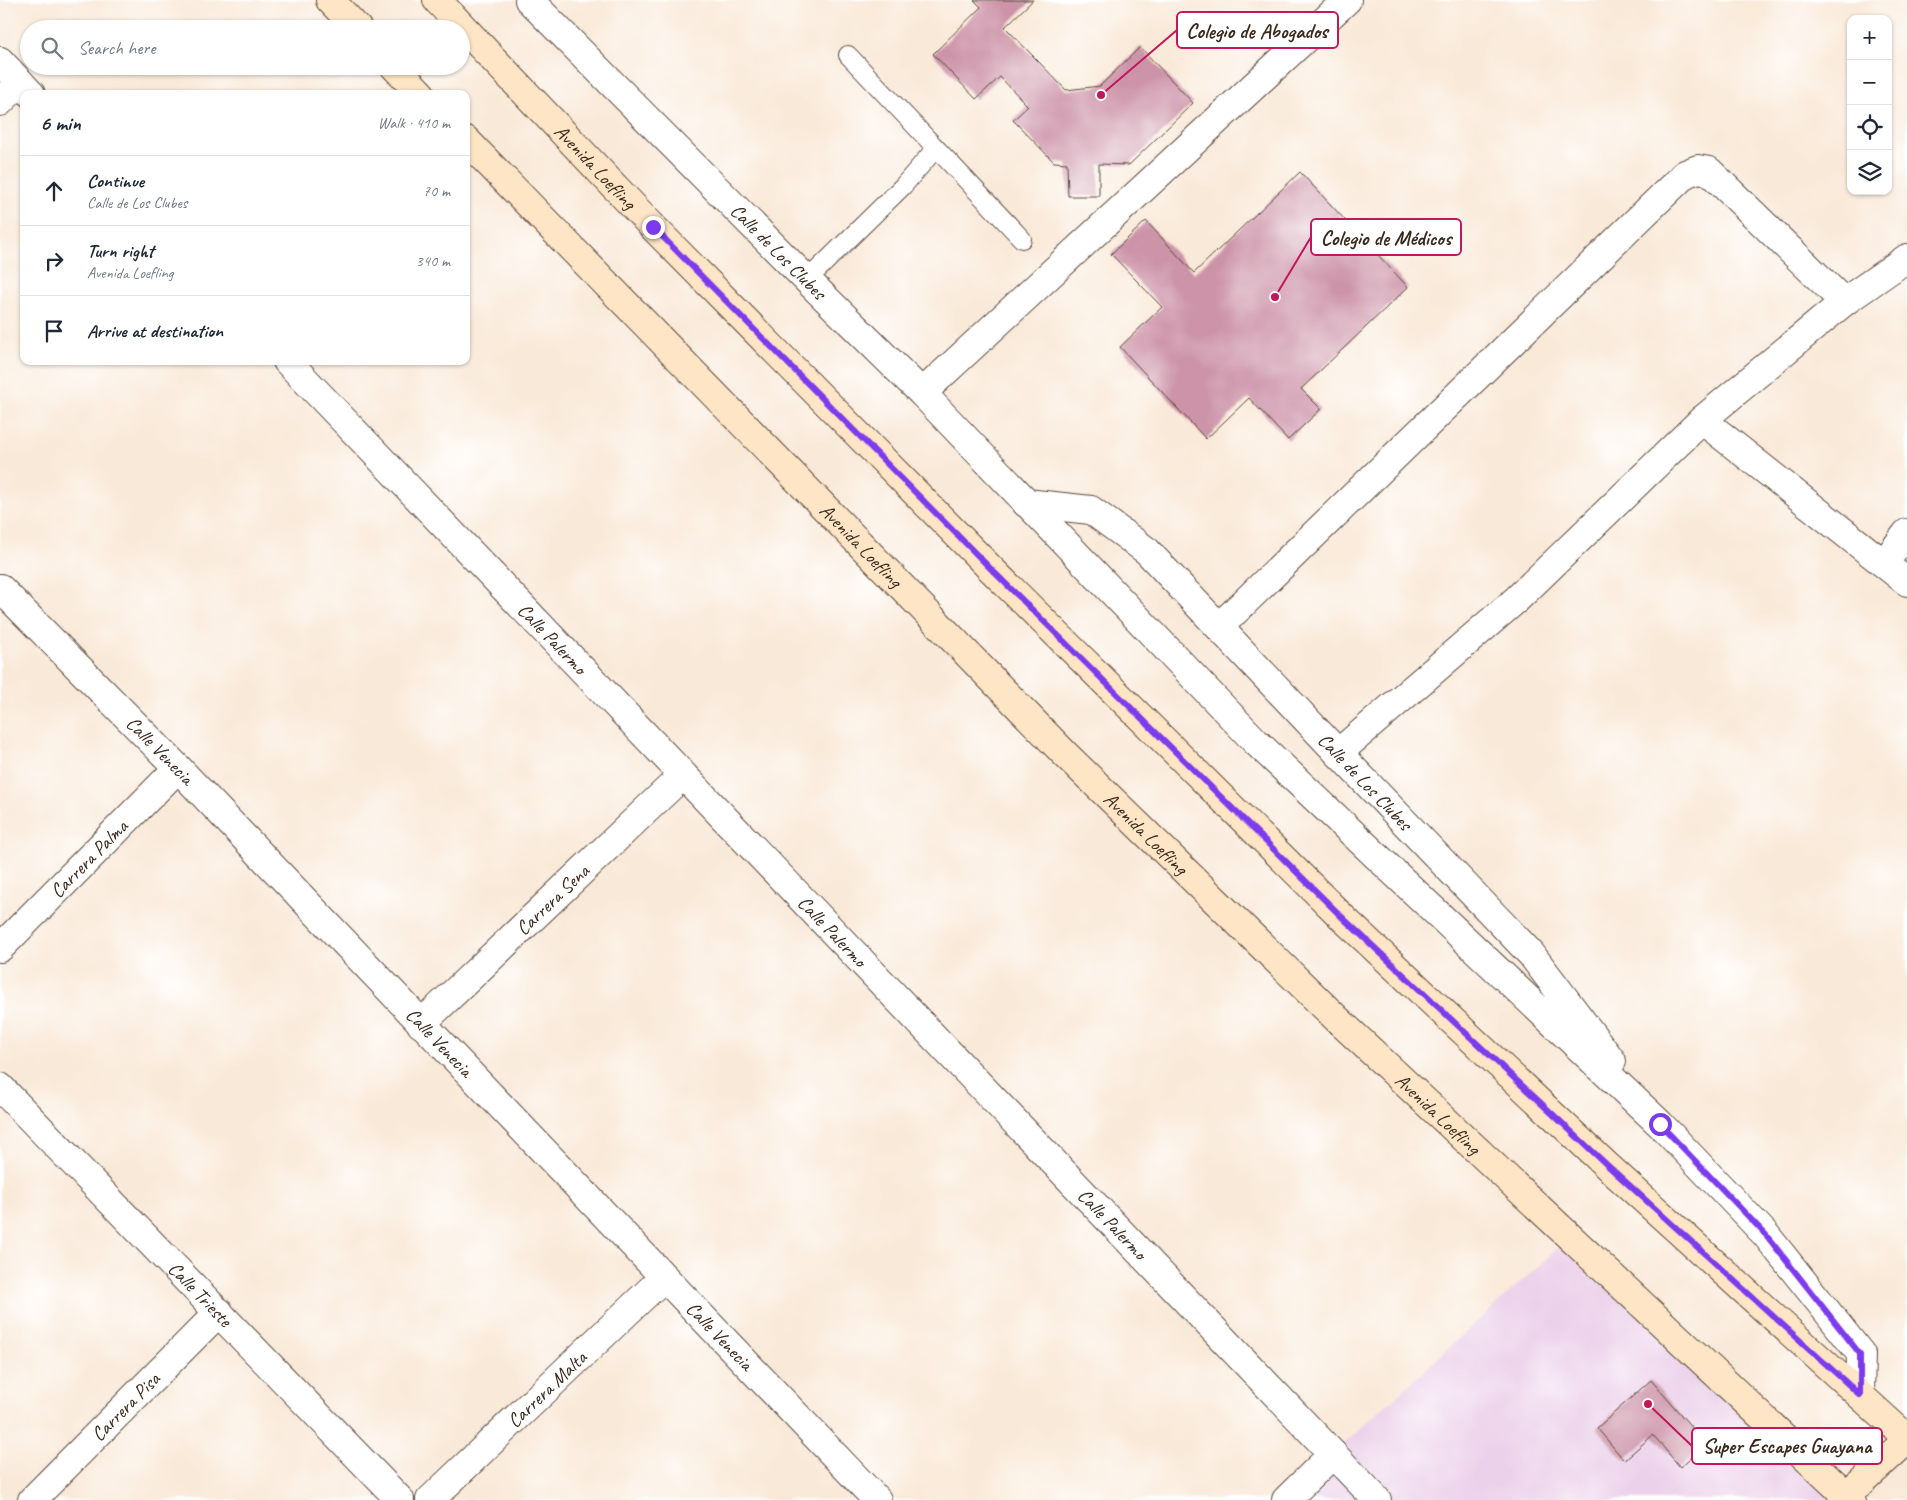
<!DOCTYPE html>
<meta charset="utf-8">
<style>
body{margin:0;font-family:Caveat,sans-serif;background:#f2f2f3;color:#1f2937}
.controls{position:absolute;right:15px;top:15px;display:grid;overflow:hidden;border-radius:10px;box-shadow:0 1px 4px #0004}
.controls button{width:45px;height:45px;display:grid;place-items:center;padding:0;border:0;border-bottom:1px solid #e0e1e3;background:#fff;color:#1f2937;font:25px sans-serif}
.stop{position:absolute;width:15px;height:15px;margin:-11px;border:4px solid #7c3aed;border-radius:50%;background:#fff}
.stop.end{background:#7c3aed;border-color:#fff;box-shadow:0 1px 5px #0008}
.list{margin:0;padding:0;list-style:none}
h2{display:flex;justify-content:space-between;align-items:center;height:65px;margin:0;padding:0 20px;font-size:21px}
h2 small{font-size:16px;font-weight:400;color:#747a83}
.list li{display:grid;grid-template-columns:32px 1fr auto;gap:15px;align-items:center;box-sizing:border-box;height:70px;padding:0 20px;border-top:1px solid #e0e1e3}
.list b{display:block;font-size:19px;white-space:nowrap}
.list p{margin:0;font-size:16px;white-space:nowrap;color:#747a83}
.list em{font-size:16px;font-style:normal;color:#747a83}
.icon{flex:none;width:28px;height:28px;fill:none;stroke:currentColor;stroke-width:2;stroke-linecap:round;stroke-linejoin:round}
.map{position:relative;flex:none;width:1907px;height:1500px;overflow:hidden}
.search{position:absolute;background:#fff;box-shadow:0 1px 4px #0004;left:20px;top:20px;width:450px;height:55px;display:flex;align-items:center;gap:12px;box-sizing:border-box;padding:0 18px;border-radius:28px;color:#747a83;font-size:19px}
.panel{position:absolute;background:#fff;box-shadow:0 1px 4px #0004;left:20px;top:90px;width:450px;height:275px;border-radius:10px}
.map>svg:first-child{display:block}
</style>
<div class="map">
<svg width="1907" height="1500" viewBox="0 0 1907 1500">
<rect width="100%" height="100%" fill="#fff"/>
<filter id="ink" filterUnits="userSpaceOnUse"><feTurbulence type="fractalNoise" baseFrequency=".02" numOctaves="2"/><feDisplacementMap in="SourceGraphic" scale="10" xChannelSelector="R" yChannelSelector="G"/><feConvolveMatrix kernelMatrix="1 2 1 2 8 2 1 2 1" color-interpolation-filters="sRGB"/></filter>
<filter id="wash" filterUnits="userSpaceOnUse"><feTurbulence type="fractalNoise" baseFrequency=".0096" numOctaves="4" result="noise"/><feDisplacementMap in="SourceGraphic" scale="20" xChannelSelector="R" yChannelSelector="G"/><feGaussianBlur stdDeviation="1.12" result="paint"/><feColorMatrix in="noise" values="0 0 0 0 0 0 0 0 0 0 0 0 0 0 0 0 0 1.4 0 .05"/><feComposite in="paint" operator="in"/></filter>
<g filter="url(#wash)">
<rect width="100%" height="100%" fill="#f9e9d8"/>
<path fill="#ecd1ea" d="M1570,1237L1851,1500H1286L1333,1454Z"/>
<g id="blocks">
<g fill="#cd94a9">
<path d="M974,0H1033L1005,27L1066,90L1100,86L1140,47L1193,103L1129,165L1099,164V196H1068L1067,163L1054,162L1013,120L1028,106L1000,77L976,99L933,54L981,7Z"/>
<path d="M1300,172L1408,287L1301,389L1321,409L1288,440L1249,398L1206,439L1120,347L1162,307L1111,254L1146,221L1194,273Z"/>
<path d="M1651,1380L1706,1444L1680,1467L1653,1435L1624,1460L1597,1428Z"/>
</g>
</g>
</g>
<g filter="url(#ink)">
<use href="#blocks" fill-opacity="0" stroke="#58473a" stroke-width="1"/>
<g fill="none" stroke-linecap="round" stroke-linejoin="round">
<g stroke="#58473a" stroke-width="20">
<g id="lane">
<path d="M848,55L1022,239"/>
<path d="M807,280L903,186L936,148"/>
</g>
</g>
<g stroke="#58473a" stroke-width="30">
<g id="street">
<path id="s1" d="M529,0L807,280L922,393L1256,742L1660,1124L1766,1235L1861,1354L1860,1395"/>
<path d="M0,61L31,94"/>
<path d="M0,102L20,82"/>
<path id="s2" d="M287,361L1377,1500"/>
<path d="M922,393L1347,0"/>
<path d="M1702,420L1907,582"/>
<path id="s3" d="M1026,503L1091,510L1147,551L1338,753L1531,954L1612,1061"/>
<path d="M1884,563L1907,533"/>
<path id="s4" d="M0,588L178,768L877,1500"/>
<path d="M1219,627L1685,174L1698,169L1709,171L1844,302"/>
<path d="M1338,753L1517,599L1702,420L1844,302L1907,258"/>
<path id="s5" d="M0,948L178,768"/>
<path id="s6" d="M421,1024L683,775"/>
<path id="s7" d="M0,1087L400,1500"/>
<path id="s8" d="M32,1500L219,1312"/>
<path id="s9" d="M430,1500L664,1277"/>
<path d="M1286,1500L1333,1454"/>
</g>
</g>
<g stroke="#58473a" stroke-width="30">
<g id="secondary">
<path d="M330,0L358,29"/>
<path id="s10" d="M437,0L653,227L988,566L1344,919L1605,1164L1907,1438"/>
<path d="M394,66L421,94"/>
<path id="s11" d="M466,140L1066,755L1337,1019L1851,1500"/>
<path d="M1842,1500L1907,1440"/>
</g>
</g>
<use href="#lane" stroke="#fff" stroke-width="18"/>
<use href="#street" stroke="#fff" stroke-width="28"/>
<use href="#secondary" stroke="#fde5c5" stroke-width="28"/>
</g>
</g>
<g fill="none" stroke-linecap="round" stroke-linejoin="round" filter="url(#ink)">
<path stroke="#7c3aed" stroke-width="6" d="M653,227L988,566L1344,919L1606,1164L1860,1395V1354L1766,1235L1660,1124"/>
</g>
<g text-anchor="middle" stroke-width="4" stroke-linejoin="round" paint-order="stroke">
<g font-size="20" fill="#3b2a1e" stroke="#fff">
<text dy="7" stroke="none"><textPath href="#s10" startOffset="230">Avenida Loefling</textPath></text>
<text dy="7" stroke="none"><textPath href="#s1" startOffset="354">Calle de Los Clubes</textPath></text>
<text dy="7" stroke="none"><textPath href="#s11" startOffset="566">Avenida Loefling</textPath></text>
<text dy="7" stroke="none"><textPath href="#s2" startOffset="384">Calle Palermo</textPath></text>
<text dy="7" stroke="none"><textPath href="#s4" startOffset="228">Calle Venecia</textPath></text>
<text dy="7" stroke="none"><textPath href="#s3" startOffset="452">Calle de Los Clubes</textPath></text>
<text dy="7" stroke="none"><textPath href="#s11" startOffset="971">Avenida Loefling</textPath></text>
<text dy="7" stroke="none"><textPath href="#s5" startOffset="126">Carrera Palma</textPath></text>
<text dy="7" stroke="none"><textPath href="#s6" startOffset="181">Carrera Sena</textPath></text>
<text dy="7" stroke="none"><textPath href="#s2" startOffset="789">Calle Palermo</textPath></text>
<text dy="7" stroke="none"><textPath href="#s4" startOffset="632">Calle Venecia</textPath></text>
<text dy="7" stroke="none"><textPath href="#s11" startOffset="1376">Avenida Loefling</textPath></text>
<text dy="7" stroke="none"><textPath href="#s2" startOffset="1194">Calle Palermo</textPath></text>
<text dy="7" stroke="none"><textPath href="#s7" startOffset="288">Calle Trieste</textPath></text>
<text dy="7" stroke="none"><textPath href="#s4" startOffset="1038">Calle Venecia</textPath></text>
<text dy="7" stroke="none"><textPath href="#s9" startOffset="161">Carrera Malta</textPath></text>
<text dy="7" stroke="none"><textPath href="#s8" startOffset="132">Carrera Pisa</textPath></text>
</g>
</g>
<path fill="none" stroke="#c2185b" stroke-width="2" d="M1101 95L1177 30M1275 297L1311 237M1648 1404L1692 1446"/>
<g fill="#c2185b" stroke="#fff" stroke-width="2">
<circle cx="1101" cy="95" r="5"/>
<circle cx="1275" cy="297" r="5"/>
<circle cx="1648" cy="1404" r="5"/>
</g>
<g fill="#fff" stroke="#c2185b" stroke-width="2">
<rect x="1177" y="12" width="161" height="36" rx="5"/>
<rect x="1311" y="219" width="150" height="36" rx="5"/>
<rect x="1692" y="1428" width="190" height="36" rx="5"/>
</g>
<g font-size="21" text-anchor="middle" font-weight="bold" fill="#3b2a1e">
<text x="1257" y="38">Colegio de Abogados</text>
<text x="1386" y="245">Colegio de Médicos</text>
<text x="1787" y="1453">Super Escapes Guayana</text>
</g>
</svg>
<div class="controls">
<button>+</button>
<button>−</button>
<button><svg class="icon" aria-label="locate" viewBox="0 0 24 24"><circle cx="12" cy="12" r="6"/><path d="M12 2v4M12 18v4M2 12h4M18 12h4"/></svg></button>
<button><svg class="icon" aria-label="layers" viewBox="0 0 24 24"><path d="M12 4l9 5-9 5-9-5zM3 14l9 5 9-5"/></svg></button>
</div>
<div class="stop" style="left:1660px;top:1124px"></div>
<div class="stop end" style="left:653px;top:227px"></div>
<div class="search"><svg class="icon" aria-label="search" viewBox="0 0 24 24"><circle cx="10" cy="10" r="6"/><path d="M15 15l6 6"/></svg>Search here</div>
<section class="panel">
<h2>6 min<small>Walk · 410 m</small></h2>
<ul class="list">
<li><svg class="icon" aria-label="ahead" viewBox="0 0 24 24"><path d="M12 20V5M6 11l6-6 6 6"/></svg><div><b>Continue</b><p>Calle de Los Clubes</p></div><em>70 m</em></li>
<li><svg class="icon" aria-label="right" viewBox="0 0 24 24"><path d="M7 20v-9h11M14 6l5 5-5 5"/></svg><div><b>Turn right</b><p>Avenida Loefling</p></div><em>340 m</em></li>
<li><svg class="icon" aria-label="arrive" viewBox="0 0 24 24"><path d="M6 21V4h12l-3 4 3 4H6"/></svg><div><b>Arrive at destination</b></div></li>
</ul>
</section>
</div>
